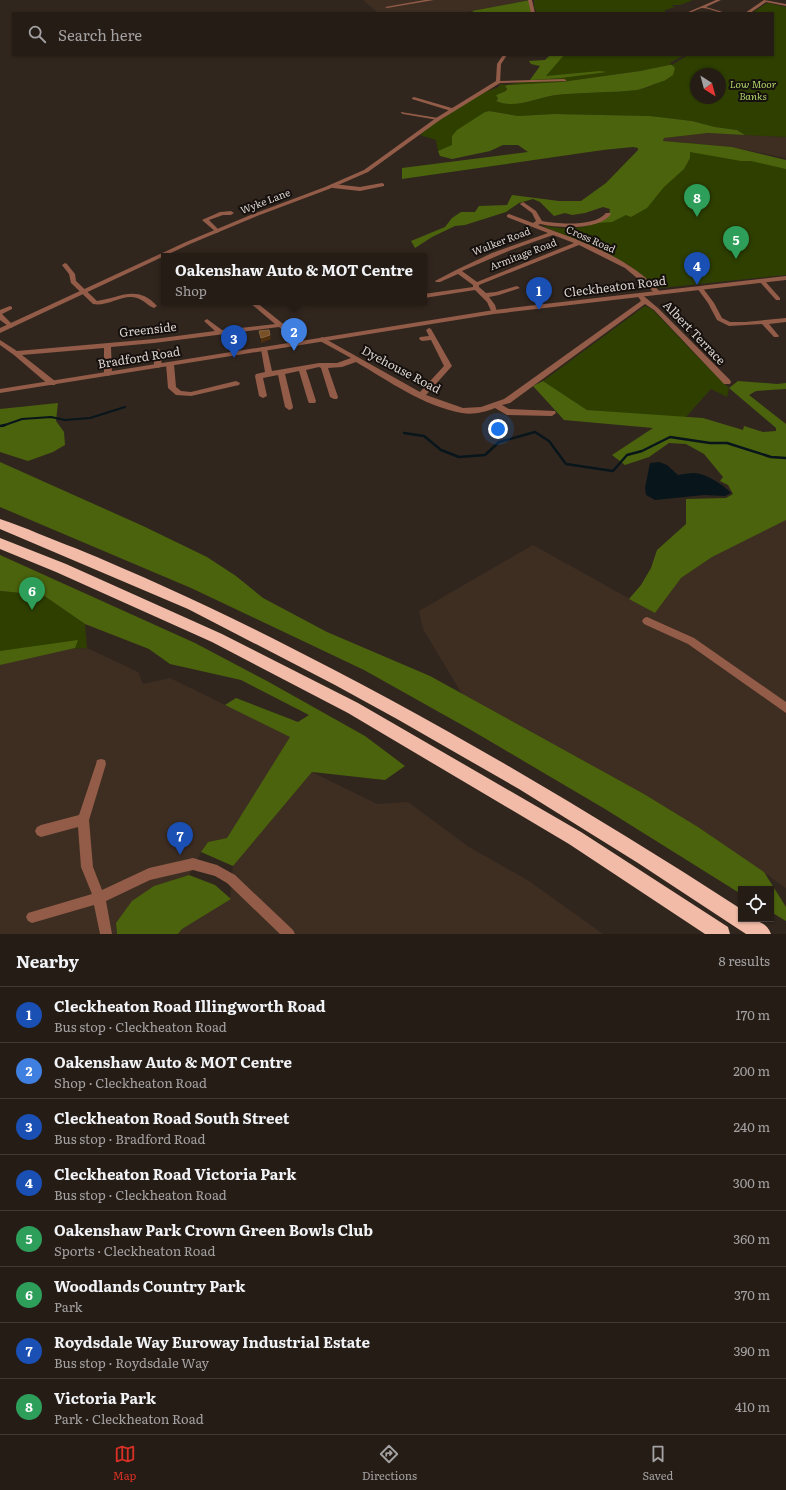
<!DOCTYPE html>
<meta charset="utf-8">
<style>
body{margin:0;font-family:Literata,serif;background:#312923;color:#f1f3f6}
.controls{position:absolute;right:12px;bottom:12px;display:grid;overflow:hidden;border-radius:0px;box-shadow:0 1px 3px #0004}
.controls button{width:36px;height:36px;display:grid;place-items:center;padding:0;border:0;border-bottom:1px solid #423a35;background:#251c16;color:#f1f3f6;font:20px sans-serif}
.compass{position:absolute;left:690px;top:68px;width:36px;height:36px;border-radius:50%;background:#251c16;box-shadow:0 1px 3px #0004;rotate:144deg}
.you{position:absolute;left:498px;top:429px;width:14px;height:14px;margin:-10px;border:3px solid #fff;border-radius:50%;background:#1a73e8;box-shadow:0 0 0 6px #1a73e833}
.badge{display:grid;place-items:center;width:26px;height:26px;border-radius:50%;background:#d93025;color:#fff;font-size:13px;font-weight:700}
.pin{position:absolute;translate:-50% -33px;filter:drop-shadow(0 1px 2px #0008)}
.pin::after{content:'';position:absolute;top:21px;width:14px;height:12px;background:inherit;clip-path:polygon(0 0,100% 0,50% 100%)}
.popup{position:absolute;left:161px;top:253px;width:266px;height:52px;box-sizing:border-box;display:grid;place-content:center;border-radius:0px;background:#251c16;filter:drop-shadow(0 1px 3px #0005);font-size:13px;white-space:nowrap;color:#a3a1a1}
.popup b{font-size:15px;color:#f1f3f6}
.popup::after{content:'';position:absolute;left:50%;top:100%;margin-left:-8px;border:8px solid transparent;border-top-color:#251c16}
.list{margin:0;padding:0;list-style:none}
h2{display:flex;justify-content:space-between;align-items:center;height:52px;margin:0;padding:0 16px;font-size:17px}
h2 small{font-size:13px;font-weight:400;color:#a3a1a1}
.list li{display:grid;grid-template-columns:26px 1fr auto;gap:12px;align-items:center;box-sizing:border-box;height:56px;padding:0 16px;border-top:1px solid #423a35}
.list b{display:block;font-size:15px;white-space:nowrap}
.list p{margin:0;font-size:13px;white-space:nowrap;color:#a3a1a1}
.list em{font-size:13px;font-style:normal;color:#a3a1a1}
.icon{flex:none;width:22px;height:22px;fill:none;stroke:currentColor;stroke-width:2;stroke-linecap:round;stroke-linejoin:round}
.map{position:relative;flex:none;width:786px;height:934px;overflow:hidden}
.search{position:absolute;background:#251c16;box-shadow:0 1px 3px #0004;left:12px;right:12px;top:12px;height:44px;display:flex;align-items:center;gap:10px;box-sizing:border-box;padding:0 14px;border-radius:0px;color:#a3a1a1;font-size:15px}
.sheet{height:500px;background:#251c16}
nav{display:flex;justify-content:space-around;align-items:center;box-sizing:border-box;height:56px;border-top:1px solid #423a35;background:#251c16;font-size:11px;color:#a3a1a1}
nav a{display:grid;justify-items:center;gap:2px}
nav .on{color:#d93025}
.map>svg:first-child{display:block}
</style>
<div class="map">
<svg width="786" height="934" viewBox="0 0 786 934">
<rect width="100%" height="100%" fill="#31261e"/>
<g fill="#3e2e22">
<path d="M360,0H528L463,13H378L363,0Z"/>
<path d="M708,133L786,137V158L732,147L663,141L664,138Z"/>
<path d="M786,520V888L698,827L644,794L462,694L423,629L419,611L533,545L655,613L681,578L712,557Z"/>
<path d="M87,648L138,672L143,684L170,678L291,737L227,838L208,842L201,852L189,875L154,886L116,923L117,934H0V653Z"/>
<path d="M312,772L377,804L408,802L469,847L529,881L603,934H178L182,929L230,899L233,866Z"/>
</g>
<g fill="#2e3f00" fill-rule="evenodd">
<path d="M534,0H693L680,5H671L675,7L665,10V13H537L534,7Z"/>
<path d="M767,3L786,7V137L745,135L737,130L715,127L692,121L650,116L554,114L518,116L489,111L485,112L453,145L438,151L436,140L420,135L431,126L468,101L487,91L497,88L501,84L507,85L530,80L550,55H684L670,63L672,65L688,55H773V13H752ZM669,65C659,83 657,86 637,90C610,93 583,92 556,95C541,97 526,104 511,104C506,104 501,103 496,101L498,99L496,95L506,91L507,85L561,82L640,71ZM696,74H720V98H696Z"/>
<path d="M684,143H693L786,160V275L661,288L656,287L627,264L541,225C567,231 582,229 607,219L610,216V209Z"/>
<path d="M645,306L652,309L692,351L729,388L727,397L711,389L685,418L587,410L543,381Z"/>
<path d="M0,591L43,595L85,624L87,648L0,653Z"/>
</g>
<g fill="#4b630c">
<path d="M530,0L533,13H475L472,11Z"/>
<path d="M550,55H564L546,76L600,71L607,72L561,78L530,80L540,66L531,64L529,61L545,60Z"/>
<path d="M669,65H672L675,68L673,75L664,81C661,81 644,89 637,90C610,93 583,92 556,95C541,97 526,104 511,104C505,104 501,103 496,101L498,99L496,95L506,91L507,88L505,87L507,85L561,82L640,71Z"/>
<path d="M489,111L518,116L554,114L650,116L692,121L715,127L737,130L745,135L708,133L664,138L663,141L732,147L786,160V169L751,161H741L690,152V158L684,169L664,187L647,208L631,217L626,215L612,222L596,223C605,220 609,219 610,209L603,207L585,213L572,215L565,213L554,216L540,202L533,199L519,203L506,212L465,225L455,226L432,237L415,248L411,241L445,227L452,218L461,212H475L479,206L507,205L512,195L559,201H581L606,183L638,150V148L633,147L603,150L402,179V168L528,152L518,145H503L490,151L452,159L440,156L438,151L452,145V136L457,130L485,112Z"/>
<path d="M543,381L587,410L703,418L743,430L744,426L763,432L776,431V428L729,388L738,381L777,384L786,383V389L756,391L749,395L786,424V520L712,557L681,578L655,613L629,599L641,585L651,568L657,550L686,524V499L726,498L733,494L728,485L720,481L723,477L704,454L686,444L669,443L649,457L625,465L612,455L653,428L564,420L533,386Z"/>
<path d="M58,403L56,421L64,432L65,445L53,452L28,461L0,452V409Z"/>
<path d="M0,462L143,526L207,557L236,576L263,598L327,632L430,676L644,794L698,827L764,872L786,907V921L771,912V889H741V894L605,809L471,730L364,670L191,588L0,507Z"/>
<path d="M0,555L195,643L267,681L365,736L405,766L385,780L312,772L233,866L201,852L208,842L227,838L290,737L225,705L236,698L298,722L309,715L241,680L170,664L149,649L85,624L43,595L0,591Z"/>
<path d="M78,640L75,648L0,665V651Z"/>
<path d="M189,875L215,885L231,899L182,929L178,934H117L116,923L132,901L154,886Z"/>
</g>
<path fill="#08151b" d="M659,462L667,465L678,475C683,474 689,473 694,473C705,473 724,485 731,493L725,496L704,495L655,500L646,495L645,488L650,463Z"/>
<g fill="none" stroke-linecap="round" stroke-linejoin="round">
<path stroke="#08151b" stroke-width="2" d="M2,426L22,419L51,417L65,420L90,418L125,407"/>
<g stroke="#08151b" stroke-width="2.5">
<path d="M0,426L5,425"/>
<path d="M404,433L424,436L441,450L459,457L485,455L499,442L535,432L549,441L566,464L613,471L627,455L642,451L670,437L710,443H727L771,457L786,458"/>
</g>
<g fill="#925c48" fill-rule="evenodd">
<path d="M425,0H434L387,8L385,7Z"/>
<path d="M716,0H721L706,7L726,13C718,13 709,8 702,8C697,9 692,13 686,13Z"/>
<path d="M764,0L786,4V6L766,2L750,13H745Z"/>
<path d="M564,79L566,80V81L498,83L496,82L498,81Z"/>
<path d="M414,97L455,109V110L451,111L412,99V98Z"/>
<path d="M401,112L438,118L440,119L438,120L403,114L401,113Z"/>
<path d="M382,183L384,184V186L360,191L333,188L330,186L333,184L360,187Z"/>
<path d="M523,202L536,211L542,221C558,224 595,227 606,213H610L611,214C599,231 558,228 540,224L538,225C581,241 630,257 661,293L660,294H656L625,268L579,245L479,285V287L486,293L496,292L517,286L520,288L499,295L489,297L495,305L497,312L496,313H492L487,302L475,290L424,298V294L473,287V285L458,274L440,282H436L435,281L456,270L492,253L548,233L507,217V215L509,214L533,223L536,221L532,213L520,204ZM553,235L574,243L477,282L462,271L511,250Z"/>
<path d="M220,212L231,211L234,213L231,215H223L209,220L220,231L217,233L202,220Z"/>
<path d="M208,253L210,254V256H202Z"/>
<path d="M65,263L67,264L75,274L76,281L97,301C120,298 137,284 157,306L154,308C148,306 144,300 137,298C123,293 108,307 93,304L71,283L69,274L62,265Z"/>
<path d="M762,279L764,280L780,298V300H776L760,282V280Z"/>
<path d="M700,286L702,287L714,303L722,318L730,322H745L786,318V322L769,324L779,336L778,337H774L762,324L729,326L717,320L708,303L697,288Z"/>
<path d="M640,293L658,308L730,380L731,382L730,384H724L654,310L645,304L510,403L502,405L509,409L555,411L556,413L552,416L507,415L495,408C485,412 473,415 462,413C423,406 389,381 356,362L342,367L328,368L338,397L337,399H334L330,397L321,368L319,367L306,370L316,401L315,403H309L308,401L299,371L285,374L293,407L292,409L289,410L285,407L278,375L263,378L267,396L263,398L259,396L255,376L256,374L265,372L261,349L262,347H266L267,349L272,371L319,363H337L351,358L320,341L319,339L322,337L420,392L444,366L431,340L422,341L419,339L420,337L429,336L426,330L429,328L431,329L452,366L426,395L463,408L481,407L504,399L641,301L637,295Z"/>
<path d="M249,302H256L282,323L284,324L285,326L303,340L304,342L303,344H299L279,327L154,343L111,347L112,374L108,376L104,374V348L22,355L55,381L56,383L55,385H49L14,355L0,345V340L17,351L154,339L215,331L204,321L207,319L222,330L275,324Z"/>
<path d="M10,306L12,307V309L2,314L14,326L11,328L0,320V310Z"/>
<path d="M155,349H159L160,351L162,366L158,368L154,366V351Z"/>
<path d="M168,362H172L174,364L176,387L181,391L191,392L236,381L240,383L239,385L191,396L176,395L168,388L166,364Z"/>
<path d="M647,617L694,638L786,702V713L688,644L644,624L642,621L644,618Z"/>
<path d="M101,759L105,760L106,764L89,820L93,867L102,890L149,868L193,858L217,865L235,875L293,930L295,934H280L227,883L215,876L193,870L150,880L106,901L112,934H100L94,905L32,923L28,921L26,917L28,913L92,894L81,867L78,827L41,837L37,835L35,831L37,827L41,825L79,815L96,764L97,760Z"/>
</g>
<g fill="#925c48" fill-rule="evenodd">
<path d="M528,0H532L535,13H531Z"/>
<path d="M503,55H507L501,64L500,83L440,120L368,172L329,189L257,216L190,244L0,333V328L186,242L253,214L325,187L364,170L436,118L496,81L497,64Z"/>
<path d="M786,276V280L494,314L0,393V389L494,310Z"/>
</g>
<g fill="#f1bba7" fill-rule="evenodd">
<path d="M0,519C25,527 50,539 75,548C143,576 208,606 274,639C435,720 590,811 741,909V919C754,919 766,921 771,934H746L638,863L519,789L397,719L335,685L188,609L0,529Z"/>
<path d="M0,538L66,564L222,634L358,703L581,832L728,927L730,934H705L569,844L348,713L212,642L56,572L0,549Z"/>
</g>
</g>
<path fill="#502f0e" d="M270,335L271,339L261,343V338Z"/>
<path fill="#785025" stroke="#876440" d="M269,330L270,335L261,338L259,331Z"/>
<g text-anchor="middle" stroke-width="4" stroke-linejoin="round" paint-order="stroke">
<g font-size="10" font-style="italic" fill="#add167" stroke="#15100d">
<text x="753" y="88">Low Moor<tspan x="753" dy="12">Banks</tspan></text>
</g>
<g font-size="10" fill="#dad2cd" stroke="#15100d">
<text transform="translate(265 201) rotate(-21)" y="4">Wyke Lane</text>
<text transform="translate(591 239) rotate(24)" y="4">Cross Road</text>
<text transform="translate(501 241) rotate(-21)" y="4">Walker Road</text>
<text transform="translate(523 254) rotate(-21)" y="4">Armitage Road</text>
</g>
<g font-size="12" fill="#dad2cd" stroke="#15100d">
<text transform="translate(615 287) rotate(-7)" y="4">Cleckheaton Road</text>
<text transform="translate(148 330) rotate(-6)" y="4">Greenside</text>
<text transform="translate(694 333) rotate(46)" y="4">Albert Terrace</text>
<text transform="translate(139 358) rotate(-9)" y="4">Bradford Road</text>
<text transform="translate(401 370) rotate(28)" y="4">Dyehouse Road</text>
</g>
</g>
</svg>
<div class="controls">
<button><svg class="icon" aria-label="locate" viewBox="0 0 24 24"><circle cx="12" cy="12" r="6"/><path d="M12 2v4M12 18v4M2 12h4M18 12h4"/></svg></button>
</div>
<svg class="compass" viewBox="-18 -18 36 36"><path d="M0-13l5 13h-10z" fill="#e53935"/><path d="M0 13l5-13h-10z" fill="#a3a1a1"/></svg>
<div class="you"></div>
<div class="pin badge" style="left:539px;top:310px;background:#1a4fb4">1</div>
<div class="pin badge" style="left:294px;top:351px;background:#3f7fe0">2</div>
<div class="popup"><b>Oakenshaw Auto &amp; MOT Centre</b>Shop</div>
<div class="pin badge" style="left:234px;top:358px;background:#1a4fb4">3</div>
<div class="pin badge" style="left:697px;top:285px;background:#1a4fb4">4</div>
<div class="pin badge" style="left:736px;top:259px;background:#2e9e5b">5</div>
<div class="pin badge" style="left:32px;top:610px;background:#2e9e5b">6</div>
<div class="pin badge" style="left:180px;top:855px;background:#1a4fb4">7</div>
<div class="pin badge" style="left:697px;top:217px;background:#2e9e5b">8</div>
<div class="search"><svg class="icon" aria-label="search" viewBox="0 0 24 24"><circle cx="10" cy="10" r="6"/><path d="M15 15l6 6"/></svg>Search here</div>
</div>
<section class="sheet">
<h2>Nearby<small>8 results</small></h2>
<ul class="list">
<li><span class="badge" style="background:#1a4fb4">1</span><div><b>Cleckheaton Road Illingworth Road</b><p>Bus stop · Cleckheaton Road</p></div><em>170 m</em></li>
<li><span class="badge" style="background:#3f7fe0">2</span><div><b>Oakenshaw Auto &amp; MOT Centre</b><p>Shop · Cleckheaton Road</p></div><em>200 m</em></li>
<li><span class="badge" style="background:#1a4fb4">3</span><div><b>Cleckheaton Road South Street</b><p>Bus stop · Bradford Road</p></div><em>240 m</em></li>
<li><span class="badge" style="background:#1a4fb4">4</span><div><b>Cleckheaton Road Victoria Park</b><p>Bus stop · Cleckheaton Road</p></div><em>300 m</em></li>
<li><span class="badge" style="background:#2e9e5b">5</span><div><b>Oakenshaw Park Crown Green Bowls Club</b><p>Sports · Cleckheaton Road</p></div><em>360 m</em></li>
<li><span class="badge" style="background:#2e9e5b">6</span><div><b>Woodlands Country Park</b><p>Park</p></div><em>370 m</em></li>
<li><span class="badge" style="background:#1a4fb4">7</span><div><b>Roydsdale Way Euroway Industrial Estate</b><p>Bus stop · Roydsdale Way</p></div><em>390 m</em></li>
<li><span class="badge" style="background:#2e9e5b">8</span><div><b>Victoria Park</b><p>Park · Cleckheaton Road</p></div><em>410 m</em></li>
</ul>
</section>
<nav>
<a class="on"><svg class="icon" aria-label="map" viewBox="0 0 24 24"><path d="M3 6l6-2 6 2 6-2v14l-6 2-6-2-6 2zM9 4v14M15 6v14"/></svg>Map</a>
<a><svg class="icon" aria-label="directions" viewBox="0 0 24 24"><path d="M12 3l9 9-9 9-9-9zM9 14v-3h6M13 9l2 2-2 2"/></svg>Directions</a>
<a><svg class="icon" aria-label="saved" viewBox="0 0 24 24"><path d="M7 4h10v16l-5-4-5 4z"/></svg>Saved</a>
</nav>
